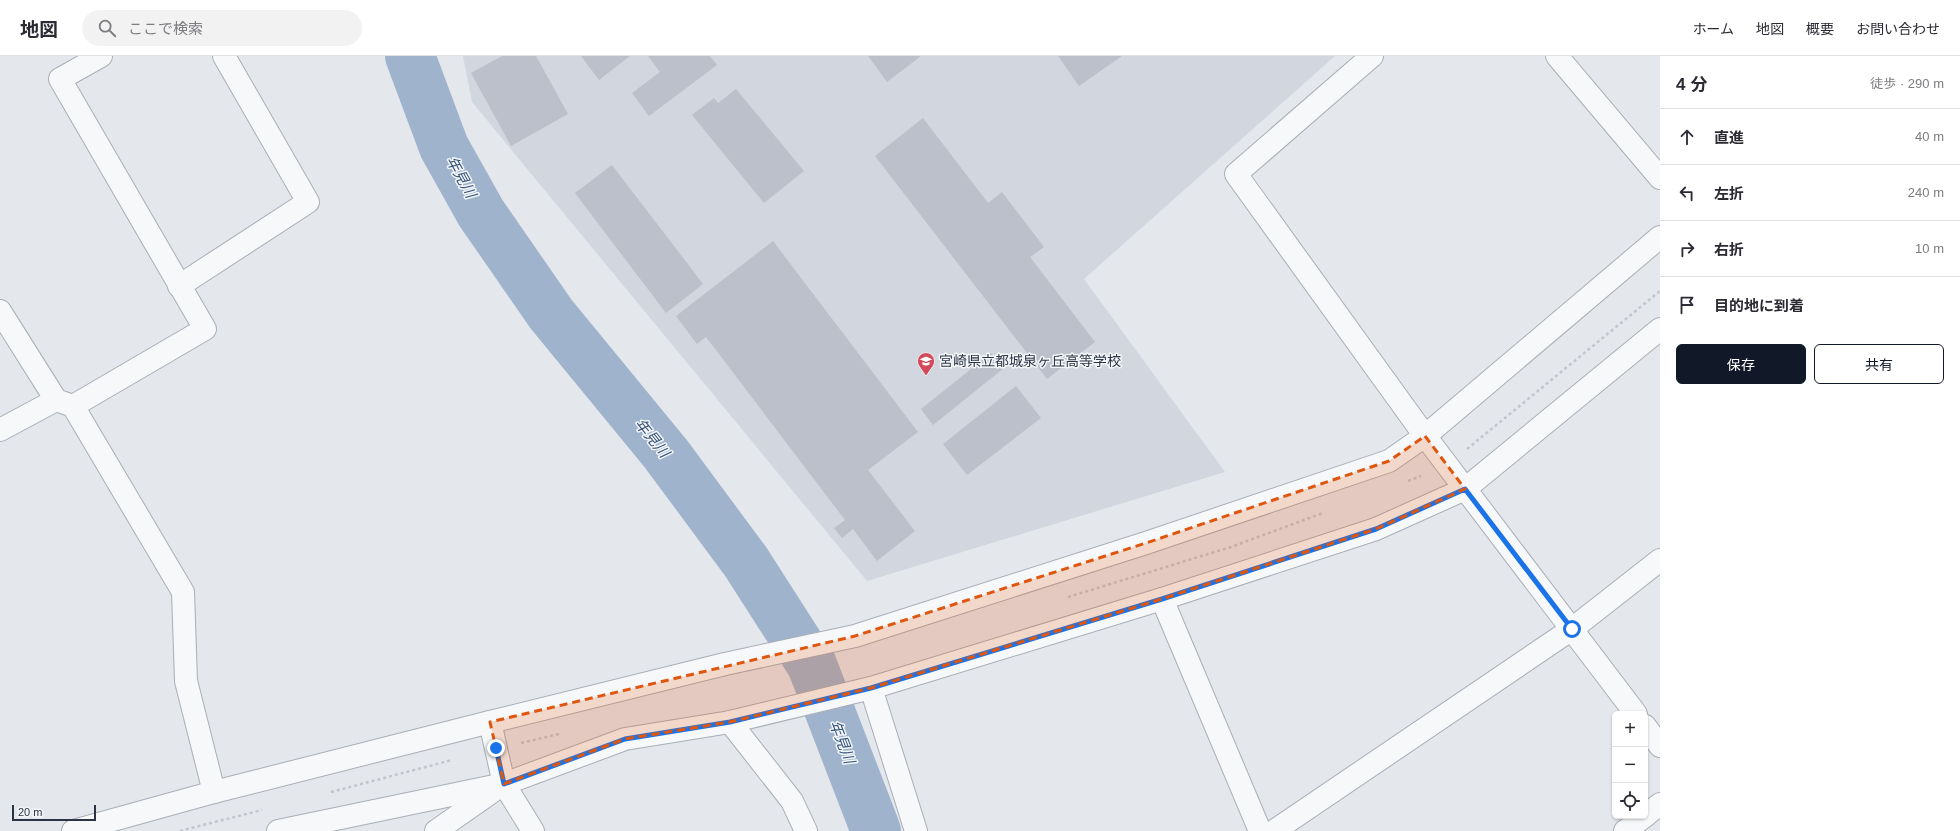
<!DOCTYPE html>
<html lang="ja">
<meta charset="utf-8">
<style>
body{margin:0;font-family:Helvetica,"Noto Sans JP",sans-serif;background:#f2f2f3;color:#2b2b33}
.controls{position:absolute;right:12px;bottom:12px;display:grid;overflow:hidden;border-radius:6px;box-shadow:0 1px 3px #0004}
.controls button{width:36px;height:36px;display:grid;place-items:center;padding:0;border:0;border-bottom:1px solid #e1e1e2;background:#fff;color:#2b2b33;font:20px sans-serif}
.scale{position:absolute;left:12px;bottom:10px;width:84px;box-sizing:border-box;padding-left:4px;border:2px solid #2b3445;border-top:0;font-size:11px;line-height:14px;white-space:nowrap;color:#2b3445;-webkit-text-stroke:3px #f4f6f9;paint-order:stroke}
.stop{position:absolute;width:12px;height:12px;margin:-9px;border:3px solid #1a73e8;border-radius:50%;background:#fff}
.stop.end{background:#1a73e8;border-color:#fff;box-shadow:0 1px 4px #0008}
.list{margin:0;padding:0;list-style:none}
h2{display:flex;justify-content:space-between;align-items:center;height:52px;margin:0;padding:0 16px;font-size:17px}
h2 small{font-size:13px;font-weight:400;color:#7c7c81}
.list li{display:grid;grid-template-columns:26px 1fr auto;gap:12px;align-items:center;box-sizing:border-box;height:56px;padding:0 16px;border-top:1px solid #e1e1e2}
.list b{display:block;font-size:15px;white-space:nowrap}
.list em{font-size:13px;font-style:normal;color:#7c7c81}
.actions{display:flex;gap:8px;padding:12px 16px}
.actions a{flex:1;padding:9px 0;border:1px solid #111827;border-radius:6px;text-align:center;font-size:14px;color:#111827}
.actions .main{background:#111827;color:#fff}
.icon{flex:none;width:22px;height:22px;fill:none;stroke:currentColor;stroke-width:2;stroke-linecap:round;stroke-linejoin:round}
.map{position:relative;flex:none;width:1660px;height:775px;overflow:hidden}
header{display:flex;align-items:center;gap:24px;box-sizing:border-box;height:56px;padding:0 20px;background:#fff;border-bottom:1px solid #e1e1e2}
header strong{font-size:19px}
nav{display:flex;gap:22px;margin-inline-start:auto;font-size:14px}
.search{width:280px;height:36px;background:#f2f2f3;display:flex;align-items:center;gap:10px;box-sizing:border-box;padding:0 14px;border-radius:22px;color:#7c7c81;font-size:15px}
main{display:flex}
aside{flex:1;background:#fff}
.map>svg:first-child{display:block}
</style>
<header>
<strong>地図</strong>
<div class="search"><svg class="icon" aria-label="search" viewBox="0 0 24 24"><circle cx="10" cy="10" r="6"/><path d="M15 15l6 6"/></svg>ここで検索</div>
<nav><a>ホーム</a><a>地図</a><a>概要</a><a>お問い合わせ</a></nav>
</header>
<main>
<div class="map">
<svg width="1660" height="775" viewBox="0 0 1660 775">
<rect width="100%" height="100%" fill="#e4e7ec"/>
<path fill="#d2d6de" d="M463,0H1335L1084,223L1225,416L867,525L472,46Z"/>
<g fill="none" stroke-linecap="round" stroke-linejoin="round">
<path stroke="#9fb4cc" stroke-width="50" d="M410,0L444,91L481,157L551,258L666,398L746,506L812,609L876,775"/>
</g>
<g fill="#bbc0ca">
<path d="M502,0H536L568,58L511,90L471,17Z"/>
<path d="M581,0H630L599,24Z"/>
<path d="M648,0H710L717,9L649,60L632,37L660,16Z"/>
<path d="M868,0H921L887,26Z"/>
<path d="M1058,0H1122L1079,30Z"/>
<path d="M736,33L804,115L764,147L692,59L714,42L718,47Z"/>
<path d="M923,62L988,147L1002,136L1044,191L1030,201L1095,286L1047,323L875,100Z"/>
<path d="M612,109L703,228L666,257L575,137Z"/>
<path d="M773,185L918,376L868,414L915,475L877,505L853,473L842,482L834,472L845,464L706,281L697,288L676,260Z"/>
<path d="M991,297L1004,312L933,369L921,353Z"/>
<path d="M1016,330L1041,362L967,419L943,388Z"/>
</g>
<g fill="none" stroke-linecap="round" stroke-linejoin="round">
<g stroke="#a9aeb7" stroke-width="24">
<g id="minor">
<path d="M1372,0L1236,118L1425,380L1636,658"/>
<path d="M1557,0L1660,122"/>
<path d="M179,230L308,146L224,0"/>
<path d="M0,255L56,344L73,350L183,536L186,625L214,736"/>
<path d="M73,350L205,273L60,23L101,0"/>
<path d="M0,374L56,344"/>
<path d="M1162,543L1260,775"/>
<path d="M871,632L916,775"/>
<path d="M490,666L504,728L533,775"/>
<path d="M730,666L792,745L806,775"/>
<path d="M1645,670L1660,690"/>
<path d="M1645,760L1660,748"/>
<path d="M73,775L214,736L490,666L725,608L855,580L1146,487L1389,405L1425,380L1660,181"/>
<path d="M278,775L504,728L625,683L730,666L871,632L1162,543L1376,473L1465,433L1660,273"/>
<path d="M436,775L496,733"/>
<path d="M1274,775L1572,573L1660,504"/>
<path d="M1625,775L1645,760"/>
</g>
</g>
<g stroke="#c2c5cb" stroke-width="2.5" stroke-dasharray="3 3" stroke-linecap="butt">
<path d="M1467,393L1660,235"/>
<path d="M1408,425L1421,420"/>
<path d="M1068,541L1231,491L1323,457"/>
<path d="M521,687L559,678"/>
<path d="M331,736L452,704"/>
<path d="M180,775L262,754"/>
</g>
<use href="#minor" stroke="#f7f8fa" stroke-width="22"/>
</g>
<g fill="none" stroke-linecap="round" stroke-linejoin="round">
<path stroke="#1a73e8" stroke-width="5" d="M496,692L504,728L625,683L730,666L871,632L1162,543L1376,473L1465,433L1572,573"/>
</g>
<path fill="#df570f" fill-opacity="0.2" stroke="#df570f" stroke-width="3" stroke-dasharray="8 5" stroke-linejoin="round" d="M1425,380L1465,433L1376,473L1162,543L871,632L730,666L625,683L504,728L490,666L855,580L1146,487L1389,405Z"/>
<defs>
<g id="school-pin" transform="scale(0.9)"><path d="M0 17L-7.5 6A9.5 9.5 0 1 1 7.5 6Z" fill="#d1495b" stroke="#f4f6f9"/><path d="M0-5L7-2L0 1L-7-2ZM-4 1L0 2.5L4 1V4Q0 6-4 4Z" fill="#fff"/></g>
</defs>
<g fill-rule="evenodd">
<use href="#school-pin" x="926" y="305"/>
</g>
<g text-anchor="middle" stroke-width="3" stroke-linejoin="round" paint-order="stroke">
<g font-size="14" fill="#2b3445" stroke="#f4f6f9" text-anchor="start">
<text x="939" y="310">宮崎県立都城泉ヶ丘高等学校</text>
</g>
<g font-size="15" font-style="italic" fill="#34527a" stroke="#f4f6f9">
<text transform="translate(461 121) rotate(61)" y="5">年見川</text>
<text transform="translate(652 382) rotate(51)" y="5">年見川</text>
<text transform="translate(842 686) rotate(69)" y="5">年見川</text>
</g>
</g>
</svg>
<div class="controls">
<button>+</button>
<button>−</button>
<button><svg class="icon" aria-label="locate" viewBox="0 0 24 24"><circle cx="12" cy="12" r="6"/><path d="M12 2v4M12 18v4M2 12h4M18 12h4"/></svg></button>
</div>
<div class="scale">20 m</div>
<div class="stop" style="left:1572px;top:573px"></div>
<div class="stop end" style="left:496px;top:692px"></div>
</div>
<aside>
<h2>4 分<small>徒歩 · 290 m</small></h2>
<ul class="list">
<li><svg class="icon" aria-label="ahead" viewBox="0 0 24 24"><path d="M12 20V5M6 11l6-6 6 6"/></svg><div><b>直進</b></div><em>40 m</em></li>
<li><svg class="icon" aria-label="left" viewBox="0 0 24 24"><path d="M17 20v-9H6M10 6l-5 5 5 5"/></svg><div><b>左折</b></div><em>240 m</em></li>
<li><svg class="icon" aria-label="right" viewBox="0 0 24 24"><path d="M7 20v-9h11M14 6l5 5-5 5"/></svg><div><b>右折</b></div><em>10 m</em></li>
<li><svg class="icon" aria-label="arrive" viewBox="0 0 24 24"><path d="M6 21V4h12l-3 4 3 4H6"/></svg><div><b>目的地に到着</b></div></li>
</ul>
<div class="actions"><a class="main">保存</a><a>共有</a></div>
</aside>
</main>
